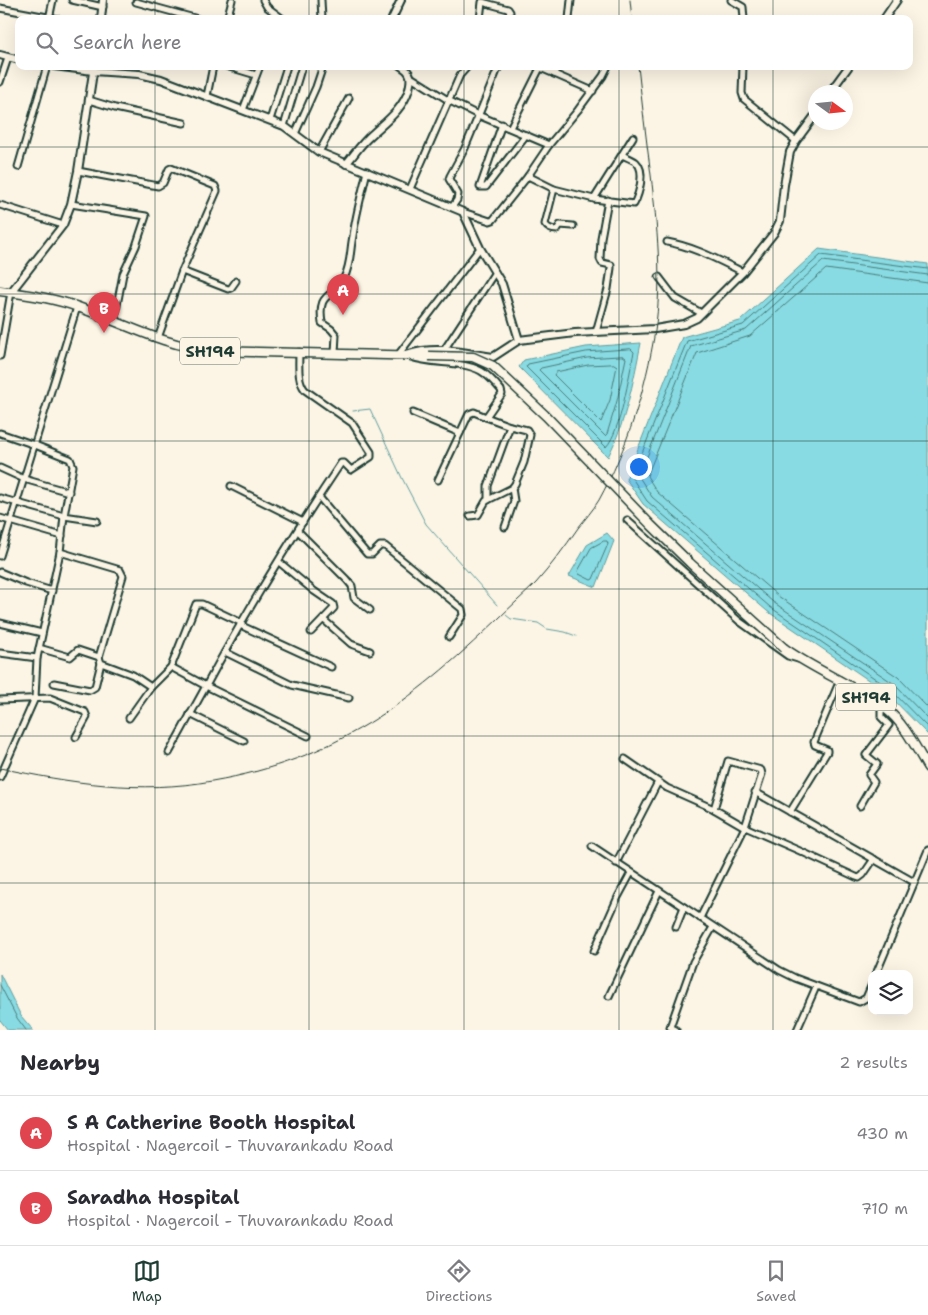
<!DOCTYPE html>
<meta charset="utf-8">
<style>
body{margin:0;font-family:"Shantell Sans",sans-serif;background:#f7f7f7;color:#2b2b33}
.controls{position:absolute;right:15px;bottom:15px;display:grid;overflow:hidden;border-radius:10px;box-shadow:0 5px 20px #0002}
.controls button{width:45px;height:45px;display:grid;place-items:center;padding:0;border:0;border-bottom:1px solid #e1e1e2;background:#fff;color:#2b2b33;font:25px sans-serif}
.compass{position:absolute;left:808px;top:85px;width:45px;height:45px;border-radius:50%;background:#fff;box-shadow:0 5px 20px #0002;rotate:105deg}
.you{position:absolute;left:638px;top:466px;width:18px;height:18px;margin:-12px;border:4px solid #fff;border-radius:50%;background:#1a73e8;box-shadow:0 0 0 8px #1a73e833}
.badge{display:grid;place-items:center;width:32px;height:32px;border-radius:50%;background:#1f3d34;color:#fff;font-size:16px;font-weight:700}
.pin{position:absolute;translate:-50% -41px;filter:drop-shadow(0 1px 2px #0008)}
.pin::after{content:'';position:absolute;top:26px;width:18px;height:15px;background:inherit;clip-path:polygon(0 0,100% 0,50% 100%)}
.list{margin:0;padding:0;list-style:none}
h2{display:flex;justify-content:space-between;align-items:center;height:65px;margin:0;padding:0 20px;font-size:21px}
h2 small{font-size:16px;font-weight:400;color:#7c7c81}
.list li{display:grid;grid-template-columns:32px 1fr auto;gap:15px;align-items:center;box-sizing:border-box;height:75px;padding:0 20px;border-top:1px solid #e1e1e2}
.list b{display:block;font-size:19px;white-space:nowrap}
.list p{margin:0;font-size:16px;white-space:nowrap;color:#7c7c81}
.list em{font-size:16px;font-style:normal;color:#7c7c81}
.icon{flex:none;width:28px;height:28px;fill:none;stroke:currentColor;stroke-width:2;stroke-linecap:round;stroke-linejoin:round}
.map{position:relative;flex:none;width:928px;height:1030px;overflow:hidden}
.search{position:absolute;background:#fff;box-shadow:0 5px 20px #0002;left:15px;right:15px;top:15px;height:55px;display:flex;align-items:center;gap:12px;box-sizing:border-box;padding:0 18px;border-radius:10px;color:#7c7c81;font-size:19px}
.sheet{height:215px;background:#fff}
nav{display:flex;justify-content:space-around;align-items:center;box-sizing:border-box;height:70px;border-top:1px solid #e1e1e2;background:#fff;font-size:14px;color:#7c7c81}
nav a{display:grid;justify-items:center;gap:2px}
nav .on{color:#1f3d34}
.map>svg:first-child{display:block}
</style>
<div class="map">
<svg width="928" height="1030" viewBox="0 0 928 1030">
<rect width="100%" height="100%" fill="#fcf5e5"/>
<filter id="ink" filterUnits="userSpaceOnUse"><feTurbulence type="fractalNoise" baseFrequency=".02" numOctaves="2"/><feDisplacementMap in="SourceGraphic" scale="10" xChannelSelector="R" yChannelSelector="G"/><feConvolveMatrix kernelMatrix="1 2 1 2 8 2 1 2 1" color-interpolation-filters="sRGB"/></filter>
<g filter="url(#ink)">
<g fill="#89dbe3" stroke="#5f9c9d">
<path d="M819,249L928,264V735L886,692L767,611L643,504L626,479L682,337L740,321Z"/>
<path d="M641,343C633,383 626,421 608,457L519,367L524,360L586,347Z"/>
<path d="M607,533L614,541L596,587L569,576L587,545Z"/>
<path d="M0,974L21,1016L33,1030H8L0,1020Z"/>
</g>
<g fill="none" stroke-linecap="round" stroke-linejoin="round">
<g stroke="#497c7a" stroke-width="1">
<path d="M928,269L821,255L743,325L687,341L632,478L647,501L770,607L889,688L928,728"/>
<path d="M928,275L823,261L746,330L691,346L639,477L652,497L773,602L893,683L928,719"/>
<path d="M928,283L826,269L750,336L697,353L647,476L657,492L778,596L898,677L928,708"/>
<path d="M631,349L634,352C629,374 621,431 606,447L526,367L528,364L586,352Z"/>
<path d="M623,356L626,358L617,401L607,434L605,436L539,370L541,368L587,358Z"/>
<path d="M614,364L617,366L610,400L601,422L554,375L556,372L588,365Z"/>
<path d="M604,541H607L608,544L593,579L591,580L579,574L578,571L591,548Z"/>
<path d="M0,985L17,1018L26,1030"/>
</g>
<g stroke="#5f9c9d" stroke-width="1">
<path d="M353,411L370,409L402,478L426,524L497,605"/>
<path d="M506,615L511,619L538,623L547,629L565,632L576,636"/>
</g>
<g stroke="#1f3d34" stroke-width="9">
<g id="minor">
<path d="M72,0L103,7"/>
<path d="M263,0L267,7L283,19"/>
<path d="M321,0L322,19"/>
<path d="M731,0L743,7L744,19"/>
<path d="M136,2L198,19"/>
<path d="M0,8L58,19"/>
<path d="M49,19L53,0"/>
<path d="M227,19L232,0"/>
<path d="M480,19L482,2L508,9L510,12L509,19"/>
<path d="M569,19L571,0"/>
<path d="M226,66L256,75"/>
<path d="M536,66L593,91"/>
<path d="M743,66L742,93L744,99L796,141"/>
<path d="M554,74L557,66"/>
<path d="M411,77L448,100L478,115L549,145"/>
<path d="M0,82L8,58"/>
<path d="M207,96L213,66"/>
<path d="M89,100L115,108L184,123"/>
<path d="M243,110L260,66"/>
<path d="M270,120L287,66"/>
<path d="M502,124L480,187H486L526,135"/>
<path d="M284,126L302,66"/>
<path d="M510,128L540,68"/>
<path d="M295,134L316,87L323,66"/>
<path d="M319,152L349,98"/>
<path d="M18,167L47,66"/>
<path d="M78,171L158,186L163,183L169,169L171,168L215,186L217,191L182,271"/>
<path d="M528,176L554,189L594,199L634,204C639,194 646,171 636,162C632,159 626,157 622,155"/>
<path d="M410,189L460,75L468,66"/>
<path d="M554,189L545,224C548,229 552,230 557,230L560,225L573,226"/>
<path d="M594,199L633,137"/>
<path d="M71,204L146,216L136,246L123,274L114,321"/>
<path d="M0,205L63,225"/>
<path d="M452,207L457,200L458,194L449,179L450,176L465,148L499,66"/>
<path d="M463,212L490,221L493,220L528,176L549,145L578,110L603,76L608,66"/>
<path d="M667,242C695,247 718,260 743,272"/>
<path d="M659,277L675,298L701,313"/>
<path d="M596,332L608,289L611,268V265L602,263L600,259L601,238L608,200"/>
<path d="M158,338L182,271L228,289L231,288L236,281"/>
<path d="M444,350L495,272"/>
<path d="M335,353L336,335L331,329L322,323C317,290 333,300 344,278C351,265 350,250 353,236C356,214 362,193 367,171"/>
<path d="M398,355L480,248"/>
<path d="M0,356L11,292"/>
<path d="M411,357C433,365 460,360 481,371C488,375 496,384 501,390L502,394L486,417L510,426L488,486V500"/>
<path d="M413,413L460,433"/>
<path d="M0,433L35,445L70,459L73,466L64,516L60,552L37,658L0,653"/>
<path d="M0,468L24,479L69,492"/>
<path d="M438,480L469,414L474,412L486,417"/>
<path d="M231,486L303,522"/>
<path d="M319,497L367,554H372L380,546H385L462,609L463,615L449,637"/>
<path d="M0,498L64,516L97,521"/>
<path d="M470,516L478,515L486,501L512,488L515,484L524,462L530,435L527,430L510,426"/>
<path d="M0,518L62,536"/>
<path d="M627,520L739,621L788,656L798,659"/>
<path d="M505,527L514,501L512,488"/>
<path d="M298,531L347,580L352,586L354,598L370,610"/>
<path d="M60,552L120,570L123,576L99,657"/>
<path d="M0,556L77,307"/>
<path d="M279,562L314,591L333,604L334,608L311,632"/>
<path d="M0,572L26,583L52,591"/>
<path d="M324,620L351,644L370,651"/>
<path d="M0,623L42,633"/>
<path d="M240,625L331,667"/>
<path d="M39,648L70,657L78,650L99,657L101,663L133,675L151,687L171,667L196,604H202L242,623"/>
<path d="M225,652L292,685L349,698"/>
<path d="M171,667L206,686C247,610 293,535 341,463H344L351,470L371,457V452L352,423L305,390C297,380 299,366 299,352"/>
<path d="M54,683L90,690L95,687L101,663"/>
<path d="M0,700L50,698L85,712L87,717L76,737"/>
<path d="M190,714L244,741"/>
<path d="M129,718L151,687"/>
<path d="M169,753L206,686L308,736"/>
<path d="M625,759L667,788L714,809L745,827L800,851L856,877L859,878L863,875L874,859"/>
<path d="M0,777L35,698L37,658"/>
<path d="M755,792L914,882"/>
<path d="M860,806L874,782L869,775L877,764L866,755L889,725L881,717V706"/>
<path d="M790,812L827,752V750L815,745L814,742L840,680"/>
<path d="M592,846L779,970L795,978L859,1002L866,998L872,984"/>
<path d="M616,863L658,782"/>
<path d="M700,918L745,827L762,774L761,770L728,761L714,809"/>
<path d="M676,927L684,907"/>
<path d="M594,951L618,897L631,873"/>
<path d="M876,974L928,850"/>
<path d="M609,996L659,891"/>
<path d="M676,1030L670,1027L693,962L713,927"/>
<path d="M797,1030L816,987"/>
</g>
</g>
<g stroke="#1f3d34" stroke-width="10">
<g id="tertiary">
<path d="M101,19L103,0"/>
<path d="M392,19L401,0"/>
<path d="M884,19L897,0"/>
<path d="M0,55L19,60"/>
<path d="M54,66L93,71L139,74L161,79L284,126L319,152L463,212L480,248L502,284L519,340"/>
<path d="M830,92L849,66"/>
<path d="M346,164C353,156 359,147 366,140C383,123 402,112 409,89C412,77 411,72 401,66"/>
<path d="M11,292L63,225L71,204L78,171L94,66"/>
<path d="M409,354C437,345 465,353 493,357L519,340L575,333L655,329L684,324L697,318L743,272L774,233L780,221L784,185L790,152L796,141L816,114"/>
</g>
</g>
<g stroke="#1f3d34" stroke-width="11">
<g id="primary">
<path d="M0,291C26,294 54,298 78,307C123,323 165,346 212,351L429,356"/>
<path d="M784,648C816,671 854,685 886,709C904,723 916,748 928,768"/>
</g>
</g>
<use href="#minor" stroke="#fcf5e5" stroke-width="5"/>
<use href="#tertiary" stroke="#fcf5e5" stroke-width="6"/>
<use href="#primary" stroke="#fcf5e5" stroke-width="8"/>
<g stroke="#1f3d34" stroke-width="1">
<path d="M630,0L632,19"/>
<path d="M0,768C71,783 140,794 212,781C335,760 410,703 498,619C510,607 524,595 536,583C551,566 565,547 578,528C585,519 593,510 599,500C627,449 646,388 655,331C663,280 657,226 651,175C646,139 642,103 638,66"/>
</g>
<g stroke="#1f3d34" stroke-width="11" stroke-linecap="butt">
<path id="primary-bridge" d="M429,356L473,357L493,366L546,416L651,525L690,563L784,648"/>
</g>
<use href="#primary-bridge" stroke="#fcf5e5" stroke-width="8"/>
</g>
</g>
<path fill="none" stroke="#1f3d34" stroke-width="1" stroke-opacity="0.55" d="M155,0V19M309,0V19M464,0V19M619,0V19M773,0V19M155,66V1030M309,66V1030M464,66V1030M619,66V1030M773,66V1030M0,147H928M0,294H928M0,441H928M0,589H928M0,736H928M0,883H928"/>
<g text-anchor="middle" stroke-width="4" stroke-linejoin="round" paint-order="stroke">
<g fill="#fcf5e5" stroke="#617469" stroke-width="1">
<rect x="180" y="337.5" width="60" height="27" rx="4"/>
<rect x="836" y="683.5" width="60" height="27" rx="4"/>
</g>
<g font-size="16" font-weight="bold" fill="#1f3d34">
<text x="210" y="357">SH194</text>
<text x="866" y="703">SH194</text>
</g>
</g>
</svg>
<div class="controls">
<button><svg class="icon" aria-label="layers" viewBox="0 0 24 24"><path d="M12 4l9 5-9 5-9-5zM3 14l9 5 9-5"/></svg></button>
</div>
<svg class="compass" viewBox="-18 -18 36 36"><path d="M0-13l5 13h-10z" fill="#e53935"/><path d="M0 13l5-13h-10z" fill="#7c7c81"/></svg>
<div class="you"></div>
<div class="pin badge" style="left:343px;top:315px;background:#e0444e">A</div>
<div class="pin badge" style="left:104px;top:333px;background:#e0444e">B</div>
<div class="search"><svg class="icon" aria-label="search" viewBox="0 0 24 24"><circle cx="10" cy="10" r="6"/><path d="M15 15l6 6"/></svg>Search here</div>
</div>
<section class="sheet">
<h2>Nearby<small>2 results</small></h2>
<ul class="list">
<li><span class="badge" style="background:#e0444e">A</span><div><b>S A Catherine Booth Hospital</b><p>Hospital · Nagercoil - Thuvarankadu Road</p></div><em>430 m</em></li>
<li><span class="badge" style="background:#e0444e">B</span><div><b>Saradha Hospital</b><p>Hospital · Nagercoil - Thuvarankadu Road</p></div><em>710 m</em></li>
</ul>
</section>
<nav>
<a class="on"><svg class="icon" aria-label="map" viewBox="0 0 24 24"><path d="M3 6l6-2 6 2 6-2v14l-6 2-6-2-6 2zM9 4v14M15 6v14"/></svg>Map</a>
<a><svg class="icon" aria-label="directions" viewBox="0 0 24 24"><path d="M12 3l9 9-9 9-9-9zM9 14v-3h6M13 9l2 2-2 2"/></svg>Directions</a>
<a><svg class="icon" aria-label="saved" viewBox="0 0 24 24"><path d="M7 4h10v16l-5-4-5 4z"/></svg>Saved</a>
</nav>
